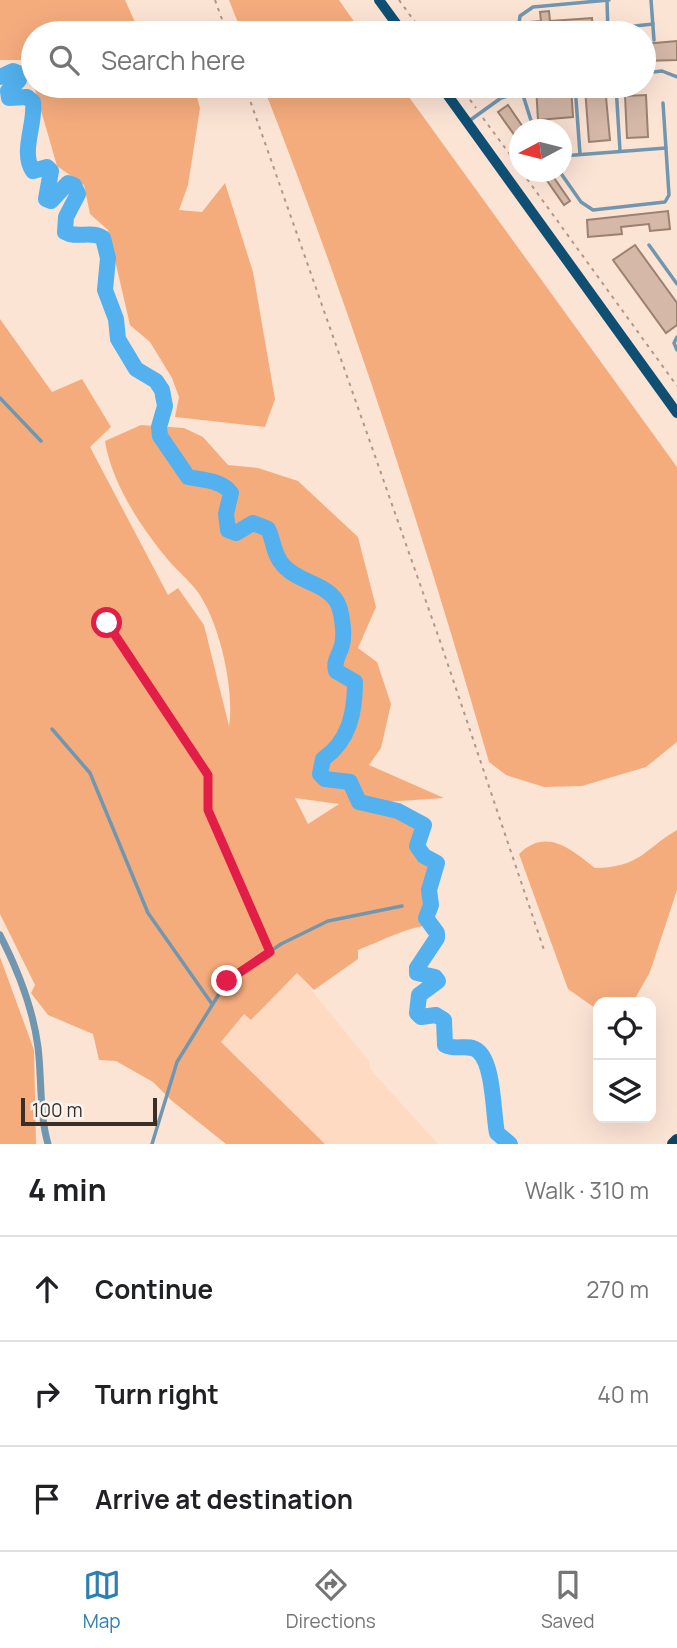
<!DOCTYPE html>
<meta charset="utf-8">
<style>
body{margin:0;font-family:Manrope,sans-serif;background:#f2f2f2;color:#202124}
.controls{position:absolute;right:21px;bottom:21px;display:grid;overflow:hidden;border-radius:14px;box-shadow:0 7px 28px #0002}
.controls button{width:63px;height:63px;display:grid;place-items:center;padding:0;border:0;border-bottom:2px solid #e0e0e0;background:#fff;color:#202124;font:35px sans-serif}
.compass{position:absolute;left:509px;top:119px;width:63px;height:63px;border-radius:50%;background:#fff;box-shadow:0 7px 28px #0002;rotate:263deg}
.scale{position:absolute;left:21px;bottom:18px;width:136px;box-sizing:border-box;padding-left:7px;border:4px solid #3a2f28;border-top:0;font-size:19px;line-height:24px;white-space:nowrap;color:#3a2f28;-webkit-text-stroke:5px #fbf5f1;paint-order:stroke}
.stop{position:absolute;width:21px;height:21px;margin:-16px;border:5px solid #e11d48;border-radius:50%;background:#fff}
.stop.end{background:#e11d48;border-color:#fff;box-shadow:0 2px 7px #0008}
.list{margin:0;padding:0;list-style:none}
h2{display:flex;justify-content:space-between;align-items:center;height:91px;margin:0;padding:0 28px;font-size:30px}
h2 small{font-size:23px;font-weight:400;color:#757577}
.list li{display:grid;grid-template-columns:46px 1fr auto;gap:21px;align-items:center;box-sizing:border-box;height:105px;padding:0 28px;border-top:2px solid #e0e0e0}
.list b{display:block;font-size:26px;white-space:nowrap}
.list em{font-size:23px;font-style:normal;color:#757577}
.icon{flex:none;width:38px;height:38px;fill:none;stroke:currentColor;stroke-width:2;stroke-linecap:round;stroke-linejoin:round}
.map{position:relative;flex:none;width:677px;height:1144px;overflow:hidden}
.search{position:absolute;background:#fff;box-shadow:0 7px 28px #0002;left:21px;right:21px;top:21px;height:77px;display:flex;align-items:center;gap:18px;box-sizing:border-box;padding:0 24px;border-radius:38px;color:#757577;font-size:26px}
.sheet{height:406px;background:#fff}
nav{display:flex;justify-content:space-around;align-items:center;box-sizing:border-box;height:98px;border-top:2px solid #e0e0e0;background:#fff;font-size:19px;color:#757577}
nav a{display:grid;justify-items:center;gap:4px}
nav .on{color:#2e7fb0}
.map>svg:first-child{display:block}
</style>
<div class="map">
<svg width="677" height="1144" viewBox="0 0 677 1144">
<rect width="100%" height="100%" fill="#fce4d5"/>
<path fill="#ffdac3" d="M297,972L369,1061L370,1069L438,1144H325L221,1042L244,1013L252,1020Z"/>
<g fill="#f5ac7d" fill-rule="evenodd">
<path d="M0,0H125L140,33H33V84L26,60H0Z"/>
<path d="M229,0H339L362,33H242Z"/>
<path d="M34,86H194L200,108L188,185L179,210L202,212L225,183L253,272L275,399L265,427L175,417L179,397L172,378L150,342L130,325L108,230L90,214L84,185L57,166Z"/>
<path d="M263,86H401L677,467V742L646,767L582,786L544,787L506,775L489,762C423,533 350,307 263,86Z"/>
<path d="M0,319L52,392L82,379L111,427L90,447L168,595L178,588L204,625L229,726C235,690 219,620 197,591C187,578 174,568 164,555C139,524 111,481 105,441L141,425L184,428L203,437L228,465L258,468L298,481L358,537L376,607L358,648L377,662L391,704L381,748L369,765L444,798L355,804L418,826C414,847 414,852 430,866L424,885L423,926C399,931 381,941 358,950V959L314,990L297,973L251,1020L244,1014L221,1042L325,1144H226L172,1101L153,1082L116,1061L99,1060L93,1034L48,1015L31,993L35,985L0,914ZM295,798L339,804L308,824Z"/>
<path d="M677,830V890L650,972L633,1002H598V1010L568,989L519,854C546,827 571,849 595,868C641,867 643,850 677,830Z"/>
<path d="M0,957L34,1050L36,1144H0Z"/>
</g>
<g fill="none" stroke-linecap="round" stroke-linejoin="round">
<path stroke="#52b1ee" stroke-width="16" d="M0,77L13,71L18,73L19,80L8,91L9,98L27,97L33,102C36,123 20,153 33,171L47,167L51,171L46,199L51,201L68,183L74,185L78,194L66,217L65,232C77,239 91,230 103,238L108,258L105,290L116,319L118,339L136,369L156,381L162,390L165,406L159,427L160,436L188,477C202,480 222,480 231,493L226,514L228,530L236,533L253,523L268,529C274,541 273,554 283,565C297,582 326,583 337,602C342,611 345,635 342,645C340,655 333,660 336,671L355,682C355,713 349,741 323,759L320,774L325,779L350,782L359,802L398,811L424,825L417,846L424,856L437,863L429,890L431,905L426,918L437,933V938L417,968V973L435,977L438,981L419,995L417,1013L421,1017L436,1015L444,1020L445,1045C456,1051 469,1043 478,1051C494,1064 493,1114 497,1133L510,1144"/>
</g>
<g fill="#d5b8a7" stroke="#9c8170" stroke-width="2">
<path d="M549,11L550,21L592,18L593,33H532L531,22L541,21L540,12Z"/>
<path d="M677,41V60L644,61V44Z"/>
<path d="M536,86H571L573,117L538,120Z"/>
<path d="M605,86L610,140L589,142L585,88Z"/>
<path d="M646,95L648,137L627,138L625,96Z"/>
<path d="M508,105L525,130H520V143L498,112Z"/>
<path d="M541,172H550L570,201L564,205Z"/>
<path d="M668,211L670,229L650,231L649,224L621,227L622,234L588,237L587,220Z"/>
<path d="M635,245L677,303V325L666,333L613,260Z"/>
</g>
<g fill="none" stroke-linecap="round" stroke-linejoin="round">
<g stroke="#ab998d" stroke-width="2" stroke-dasharray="3.5 5" stroke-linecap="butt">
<path d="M215,0L227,33"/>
<path d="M399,0L423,33"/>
<path d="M245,86L441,644L545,953"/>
<path d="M460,86L476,108"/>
<path d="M483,118L520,168"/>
<path d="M522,172L677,386"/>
</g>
<g stroke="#7196b0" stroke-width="3.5">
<path d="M607,0L608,33"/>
<path d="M651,0L654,40"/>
<path d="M608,29L653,24"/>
<path d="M518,33L520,16L533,7L609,0"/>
<path d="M644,73L662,71L677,77"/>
<path d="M575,86L580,154"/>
<path d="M616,86L620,151"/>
<path d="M469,121L501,98L522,92L534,130"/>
<path d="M562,156L666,148"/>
<path d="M560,172L581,202L593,210L665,202L669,195L663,103"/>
<path d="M649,245L677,284"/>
<path d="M677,337L674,343L677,350"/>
<path d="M0,398L41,441"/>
<path d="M107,623L208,775V810L270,952"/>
<path d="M52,729L90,773L148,913L212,1004"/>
<path d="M152,1144L177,1062L227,981L281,944L328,921L402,906"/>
</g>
<path stroke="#7196b0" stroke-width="7" d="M0,935C18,970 33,1009 38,1047C42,1080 39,1112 48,1144"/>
<g stroke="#0f4f73" stroke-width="10">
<path d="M379,0L403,33"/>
<path d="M441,86L677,413"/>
</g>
<path stroke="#13425e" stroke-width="12" d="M673,1144L677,1140"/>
</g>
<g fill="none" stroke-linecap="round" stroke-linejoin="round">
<path stroke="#e11d48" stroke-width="9" d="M107,623L208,775V810L270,952L227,981"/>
</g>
</svg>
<div class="controls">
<button><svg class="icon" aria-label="locate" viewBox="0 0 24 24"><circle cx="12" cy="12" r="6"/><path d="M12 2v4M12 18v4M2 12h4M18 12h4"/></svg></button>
<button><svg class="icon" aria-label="layers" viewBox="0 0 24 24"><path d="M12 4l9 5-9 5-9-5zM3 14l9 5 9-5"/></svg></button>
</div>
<svg class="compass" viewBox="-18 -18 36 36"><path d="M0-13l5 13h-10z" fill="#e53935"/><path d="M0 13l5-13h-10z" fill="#757577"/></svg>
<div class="scale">100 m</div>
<div class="stop" style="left:107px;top:623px"></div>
<div class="stop end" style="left:227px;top:981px"></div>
<div class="search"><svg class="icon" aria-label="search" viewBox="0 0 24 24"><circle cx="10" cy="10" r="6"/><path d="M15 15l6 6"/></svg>Search here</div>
</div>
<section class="sheet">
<h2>4 min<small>Walk · 310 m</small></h2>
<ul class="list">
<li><svg class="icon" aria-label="ahead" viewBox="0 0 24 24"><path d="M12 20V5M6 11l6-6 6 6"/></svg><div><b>Continue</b></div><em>270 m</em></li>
<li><svg class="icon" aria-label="right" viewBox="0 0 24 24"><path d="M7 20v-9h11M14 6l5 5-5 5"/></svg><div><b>Turn right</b></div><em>40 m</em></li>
<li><svg class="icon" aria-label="arrive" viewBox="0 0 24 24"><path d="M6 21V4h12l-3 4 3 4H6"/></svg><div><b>Arrive at destination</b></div></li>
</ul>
</section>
<nav>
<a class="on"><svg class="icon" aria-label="map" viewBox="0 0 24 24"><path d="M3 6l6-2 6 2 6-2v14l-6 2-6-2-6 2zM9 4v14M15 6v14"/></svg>Map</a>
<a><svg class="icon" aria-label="directions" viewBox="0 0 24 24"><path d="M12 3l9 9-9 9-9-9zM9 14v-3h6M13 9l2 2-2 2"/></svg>Directions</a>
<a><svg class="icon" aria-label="saved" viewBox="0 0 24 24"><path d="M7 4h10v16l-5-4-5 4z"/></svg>Saved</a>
</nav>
